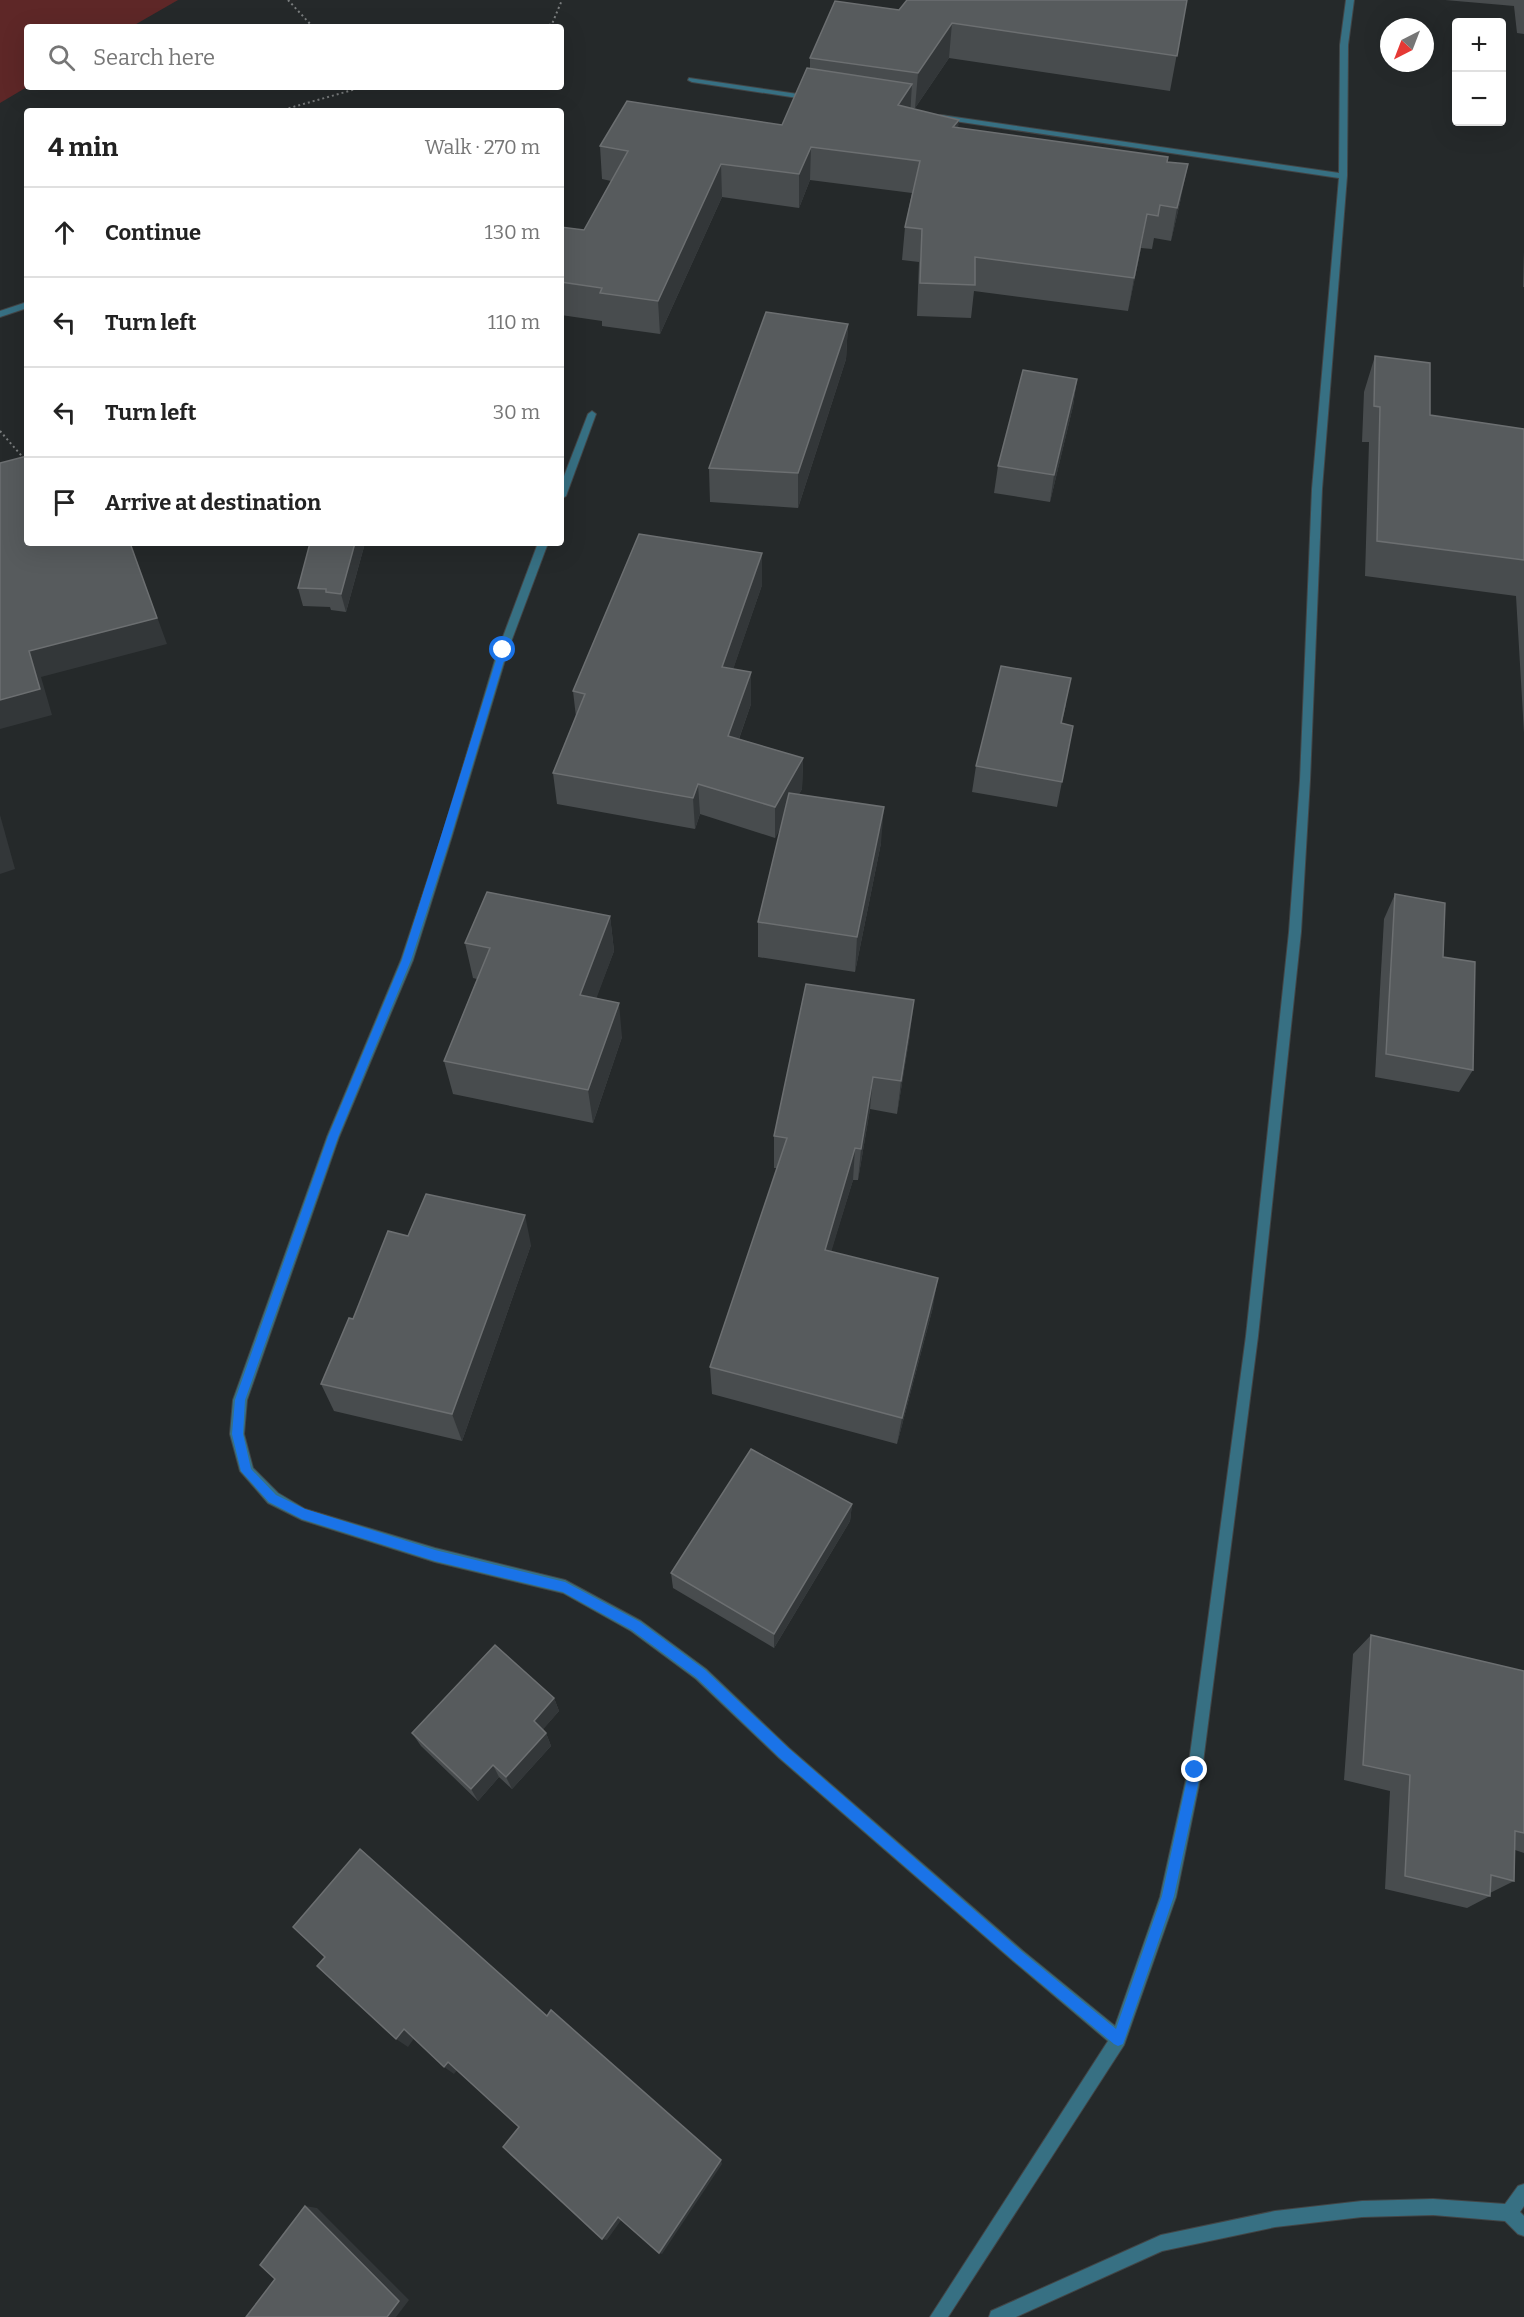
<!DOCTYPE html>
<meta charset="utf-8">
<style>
body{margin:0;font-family:Bitter,serif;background:#f2f2f2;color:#222}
.controls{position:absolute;right:18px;top:18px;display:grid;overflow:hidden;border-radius:6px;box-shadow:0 6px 24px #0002}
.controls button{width:54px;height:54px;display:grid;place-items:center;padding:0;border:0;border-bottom:2px solid #e0e0e0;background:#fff;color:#222;font:30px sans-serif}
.compass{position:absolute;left:1380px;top:18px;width:54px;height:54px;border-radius:50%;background:#fff;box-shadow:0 6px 24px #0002;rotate:222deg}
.stop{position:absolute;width:18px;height:18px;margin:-14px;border:4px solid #1a73e8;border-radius:50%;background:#fff}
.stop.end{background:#1a73e8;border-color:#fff;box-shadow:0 2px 6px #0008}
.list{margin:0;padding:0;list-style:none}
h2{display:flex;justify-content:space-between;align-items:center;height:78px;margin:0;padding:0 24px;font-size:26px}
h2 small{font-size:20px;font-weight:400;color:#767676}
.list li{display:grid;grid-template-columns:39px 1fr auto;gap:18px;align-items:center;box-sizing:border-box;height:90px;padding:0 24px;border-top:2px solid #e0e0e0}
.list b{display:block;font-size:22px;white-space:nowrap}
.list em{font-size:20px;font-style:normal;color:#767676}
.icon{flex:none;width:33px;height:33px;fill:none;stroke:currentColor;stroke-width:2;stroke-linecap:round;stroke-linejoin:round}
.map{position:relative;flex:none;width:1524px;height:2317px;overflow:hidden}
.search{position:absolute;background:#fff;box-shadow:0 6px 24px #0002;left:24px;top:24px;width:540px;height:66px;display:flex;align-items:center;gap:15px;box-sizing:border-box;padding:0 21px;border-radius:6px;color:#767676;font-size:22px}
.panel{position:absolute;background:#fff;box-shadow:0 6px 24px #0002;left:24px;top:108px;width:540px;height:438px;border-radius:6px}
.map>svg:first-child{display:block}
</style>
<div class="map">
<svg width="1524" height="2317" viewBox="0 0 1524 2317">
<rect width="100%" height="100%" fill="#25292a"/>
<path fill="#5e2727" d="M0,0H178L131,27H27V87L0,103Z"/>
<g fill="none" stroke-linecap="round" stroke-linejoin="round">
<g stroke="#424546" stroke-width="2">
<g id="minor">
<path d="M1346,0H1354L1348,45L1347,176L1322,489L1310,780L1301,932L1258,1336L1202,1770L1176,1897L1124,2045L948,2317H930L1108,2041L1013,1961L779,1758L696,1679L631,1631L563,1593L435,1562L302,1520L268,1503L240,1471L230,1434L233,1400L327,1137L401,960L442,836L498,650L538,543H548L508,650L452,836L413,960L339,1137L247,1400L244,1434L253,1468L278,1493L305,1509L435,1548L565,1580L641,1621L706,1669L789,1748L1023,1951L1115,2026L1160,1897L1188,1770L1246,1336L1289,932L1300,780L1312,489L1339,178L941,119L937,117L941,115L1339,173L1340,45Z"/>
<path d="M689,78L811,96L815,98L811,100L692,82L688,80Z"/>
<path d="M27,302V308L0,317V311Z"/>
<path d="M592,411L596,414L566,496L561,499V484L588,414Z"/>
<path d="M1524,2184V2206L1520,2212L1524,2216V2236L1518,2234L1505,2221L1433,2215L1362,2217L1275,2227L1162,2251L1016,2317H989L991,2311L1161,2235L1275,2211L1362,2201L1433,2199L1505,2204L1518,2186Z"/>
</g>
</g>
<g stroke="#7a7d7e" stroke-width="2" stroke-dasharray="2 3" stroke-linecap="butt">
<path d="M288,0L313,27"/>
<path d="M544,27L552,24L562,0"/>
<path d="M279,111L363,87"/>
<path d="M0,431L27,462"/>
</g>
<use href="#minor" fill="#377083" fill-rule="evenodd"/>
</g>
<g fill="#484c4e">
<path d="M1187,0L1170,91L949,58L915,108H910L958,128L1167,162L1181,198L1171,241L1154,238L1152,249L1141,248L1128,311L974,291L971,318L917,316L919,262L902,260L905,227L912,193L810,180L799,208L722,197L660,334L602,326V321L561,315V227L584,230L611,181L602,179L600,146L782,125L810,69V58L899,10Z"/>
<path d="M1445,0H1524V34L1517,33L1514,6Z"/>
<path d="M1524,251V287H1523Z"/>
<path d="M848,324L846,359L798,508L710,502L709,468Z"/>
<path d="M1375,356L1430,415L1524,429V733L1516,596L1365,576L1369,442H1362L1364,392Z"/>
<path d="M1077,379L1073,406L1050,502L994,493L998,466Z"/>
<path d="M365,543L346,612L331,610L330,607L303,606L298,588Z"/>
<path d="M762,585L733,669L751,672V704L739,739L803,758L802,789L799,794L881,843L855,972L758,957V922L781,826L775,838L700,814L695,829L557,804L553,773L576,717L573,691Z"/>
<path d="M1066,704L1062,723L1073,726L1057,807L972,792L976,766Z"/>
<path d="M1395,894L1443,957L1473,1070L1459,1092L1375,1077L1384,919Z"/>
<path d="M610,916L614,951L596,998L622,1037L593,1123L453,1094L444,1061L477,979L473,978L465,943Z"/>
<path d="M910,1034L897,1114L870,1109L858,1180H853L831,1251L933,1307L897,1444L712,1394L710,1367L777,1168H774V1136Z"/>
<path d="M408,1236L531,1245L462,1441L334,1411L321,1384Z"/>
<path d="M852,1504L850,1521L774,1648L673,1588L671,1573Z"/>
<path d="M1371,1635L1524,1671V1853L1515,1850L1514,1881L1490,1893V1896L1467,1908L1385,1889L1390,1791L1344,1780L1353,1654Z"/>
<path d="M554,1698L559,1711L543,1729L546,1733L551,1746L512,1789L499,1777L478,1801L421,1746L412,1733Z"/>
</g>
<g fill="#333739">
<path d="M952,23L949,58L915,108L918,73Z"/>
<path d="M912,84L910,117L898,105Z"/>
<path d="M959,120L956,153L953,127Z"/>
<path d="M811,147L810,180L799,208V174Z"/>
<path d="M721,164L722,197L660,334L658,301Z"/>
<path d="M1188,164L1181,198L1171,241L1177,208Z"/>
<path d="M1147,214L1141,248L1128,311L1134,278Z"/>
<path d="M848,324L846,359L798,508V473Z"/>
<path d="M1077,379L1073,406L1050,502L1054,475Z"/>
<path d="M130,543L167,644L41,677L52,715L0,729V700L29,651Z"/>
<path d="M355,543H365L346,612L341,594Z"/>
<path d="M762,553V585L723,699L722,667Z"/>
<path d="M751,672V704L729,767L728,736Z"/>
<path d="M803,758L802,789L775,838V807Z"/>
<path d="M698,784L700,814L695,829L693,798Z"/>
<path d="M884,807L881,843L855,972L857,937Z"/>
<path d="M0,815L15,869L0,874Z"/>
<path d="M610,916L614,951L585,1029L580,995Z"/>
<path d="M914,1000L910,1034L897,1114L901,1081Z"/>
<path d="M619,1003L622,1037L593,1123L588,1090Z"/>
<path d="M873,1077L870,1109L858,1180L861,1149Z"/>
<path d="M855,1148L853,1180L823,1279L825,1250Z"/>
<path d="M525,1215L531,1245L462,1441L452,1414Z"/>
<path d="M938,1278L933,1307L897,1444L902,1418Z"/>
<path d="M852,1504L850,1521L774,1648V1634Z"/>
<path d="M554,1698L559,1711L539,1734L534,1721Z"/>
<path d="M546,1733L551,1746L512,1789L506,1777Z"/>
<path d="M493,1765L499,1777L478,1801L471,1789Z"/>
<path d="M404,2029L415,2037L408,2047L396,2039Z"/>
<path d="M448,2062L458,2069L454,2074L444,2067Z"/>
<path d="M721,2160L722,2164L662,2254L659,2253Z"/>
<path d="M305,2206L317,2208L409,2300L396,2317H387Z"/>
<path d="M618,2217L622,2219L607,2240L602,2239Z"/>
</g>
<g fill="#575b5d" stroke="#6c6f71" stroke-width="1.5">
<path d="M907,0H1187L1177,56L952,23L918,73L810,58L835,1L899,10Z"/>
<path d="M807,68L912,84L898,105L959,120L953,127L1168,157L1167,162L1188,164L1177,208L1160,205L1158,216L1147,214L1134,278L975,257V285L920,283L922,229L905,227L920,161L811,147L799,174L721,164L658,301L600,293L602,288L561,282V227L584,230L628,151L600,146L627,101L782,125Z"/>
<path d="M766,312L848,324L798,473L709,468Z"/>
<path d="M1375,356L1430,363V415L1524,429V560L1377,541L1380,407L1374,406Z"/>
<path d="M1023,370L1077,379L1054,475L998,466Z"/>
<path d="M27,456V543H130L157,618L29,651L40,689L0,700V463Z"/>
<path d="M639,534L762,553L722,667L751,672L728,736L803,758L775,807L698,784L693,798L553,773L585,694L573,691Z"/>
<path d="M310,543H355L341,594L326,592V589L298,588Z"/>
<path d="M1001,666L1071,678L1061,723L1073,726L1062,782L976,766Z"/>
<path d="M789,793L884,807L857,937L758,922Z"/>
<path d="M487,892L610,916L580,995L619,1003L588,1090L444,1061L490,948L465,943Z"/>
<path d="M1395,894L1445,903L1443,957L1475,962L1473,1070L1386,1054Z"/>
<path d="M806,984L914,1000L901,1081L873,1077L861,1149L855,1148L825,1250L938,1278L902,1418L710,1367L787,1138L774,1136Z"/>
<path d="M426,1194L525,1215L452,1414L321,1384L349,1318L353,1319L388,1231L408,1236Z"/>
<path d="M751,1449L852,1504L774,1634L671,1573Z"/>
<path d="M1371,1635L1524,1671V1833L1515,1831L1514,1881L1491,1875L1490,1896L1405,1876L1410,1775L1363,1765Z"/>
<path d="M495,1645L554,1698L534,1721L546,1733L506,1777L493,1765L471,1789L412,1733Z"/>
<path d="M360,1849L547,2016L551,2010L721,2160L659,2253L618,2217L602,2239L503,2147L519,2127L448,2062L444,2067L404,2029L396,2039L317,1966L325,1957L293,1927Z"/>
<path d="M305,2206L399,2301L387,2317H246L275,2279L260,2265Z"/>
</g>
<path fill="#1a73e8" d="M500,648L507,650L451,836L411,960L338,1137L245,1400L243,1434L251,1469L276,1495L305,1509L435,1550L565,1582L640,1622L705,1670L788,1748L1022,1952L1116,2029L1162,1896L1189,1770L1191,1766H1199L1201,1770L1174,1896L1123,2044L1118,2046L1114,2044L1013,1960L779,1757L697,1678L632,1630L563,1592L435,1561L302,1519L269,1502L241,1471L232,1434L235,1400L328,1137L402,960Z"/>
</svg>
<div class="controls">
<button>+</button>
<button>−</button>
</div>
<svg class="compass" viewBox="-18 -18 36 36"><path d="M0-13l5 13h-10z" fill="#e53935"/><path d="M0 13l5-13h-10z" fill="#767676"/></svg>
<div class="stop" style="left:503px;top:650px"></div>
<div class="stop end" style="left:1195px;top:1770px"></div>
<div class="search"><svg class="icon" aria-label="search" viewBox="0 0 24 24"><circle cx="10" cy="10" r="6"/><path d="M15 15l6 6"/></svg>Search here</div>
<section class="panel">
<h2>4 min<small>Walk · 270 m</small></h2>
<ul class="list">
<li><svg class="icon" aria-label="ahead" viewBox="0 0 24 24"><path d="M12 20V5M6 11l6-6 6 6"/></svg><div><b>Continue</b></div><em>130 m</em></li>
<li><svg class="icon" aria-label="left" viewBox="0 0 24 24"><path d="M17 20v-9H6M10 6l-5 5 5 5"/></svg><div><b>Turn left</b></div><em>110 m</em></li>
<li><svg class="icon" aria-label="left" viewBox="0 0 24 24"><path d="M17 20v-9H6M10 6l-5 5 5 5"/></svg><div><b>Turn left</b></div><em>30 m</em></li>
<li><svg class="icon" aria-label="arrive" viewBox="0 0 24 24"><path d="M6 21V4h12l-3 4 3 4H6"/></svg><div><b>Arrive at destination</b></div></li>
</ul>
</section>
</div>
